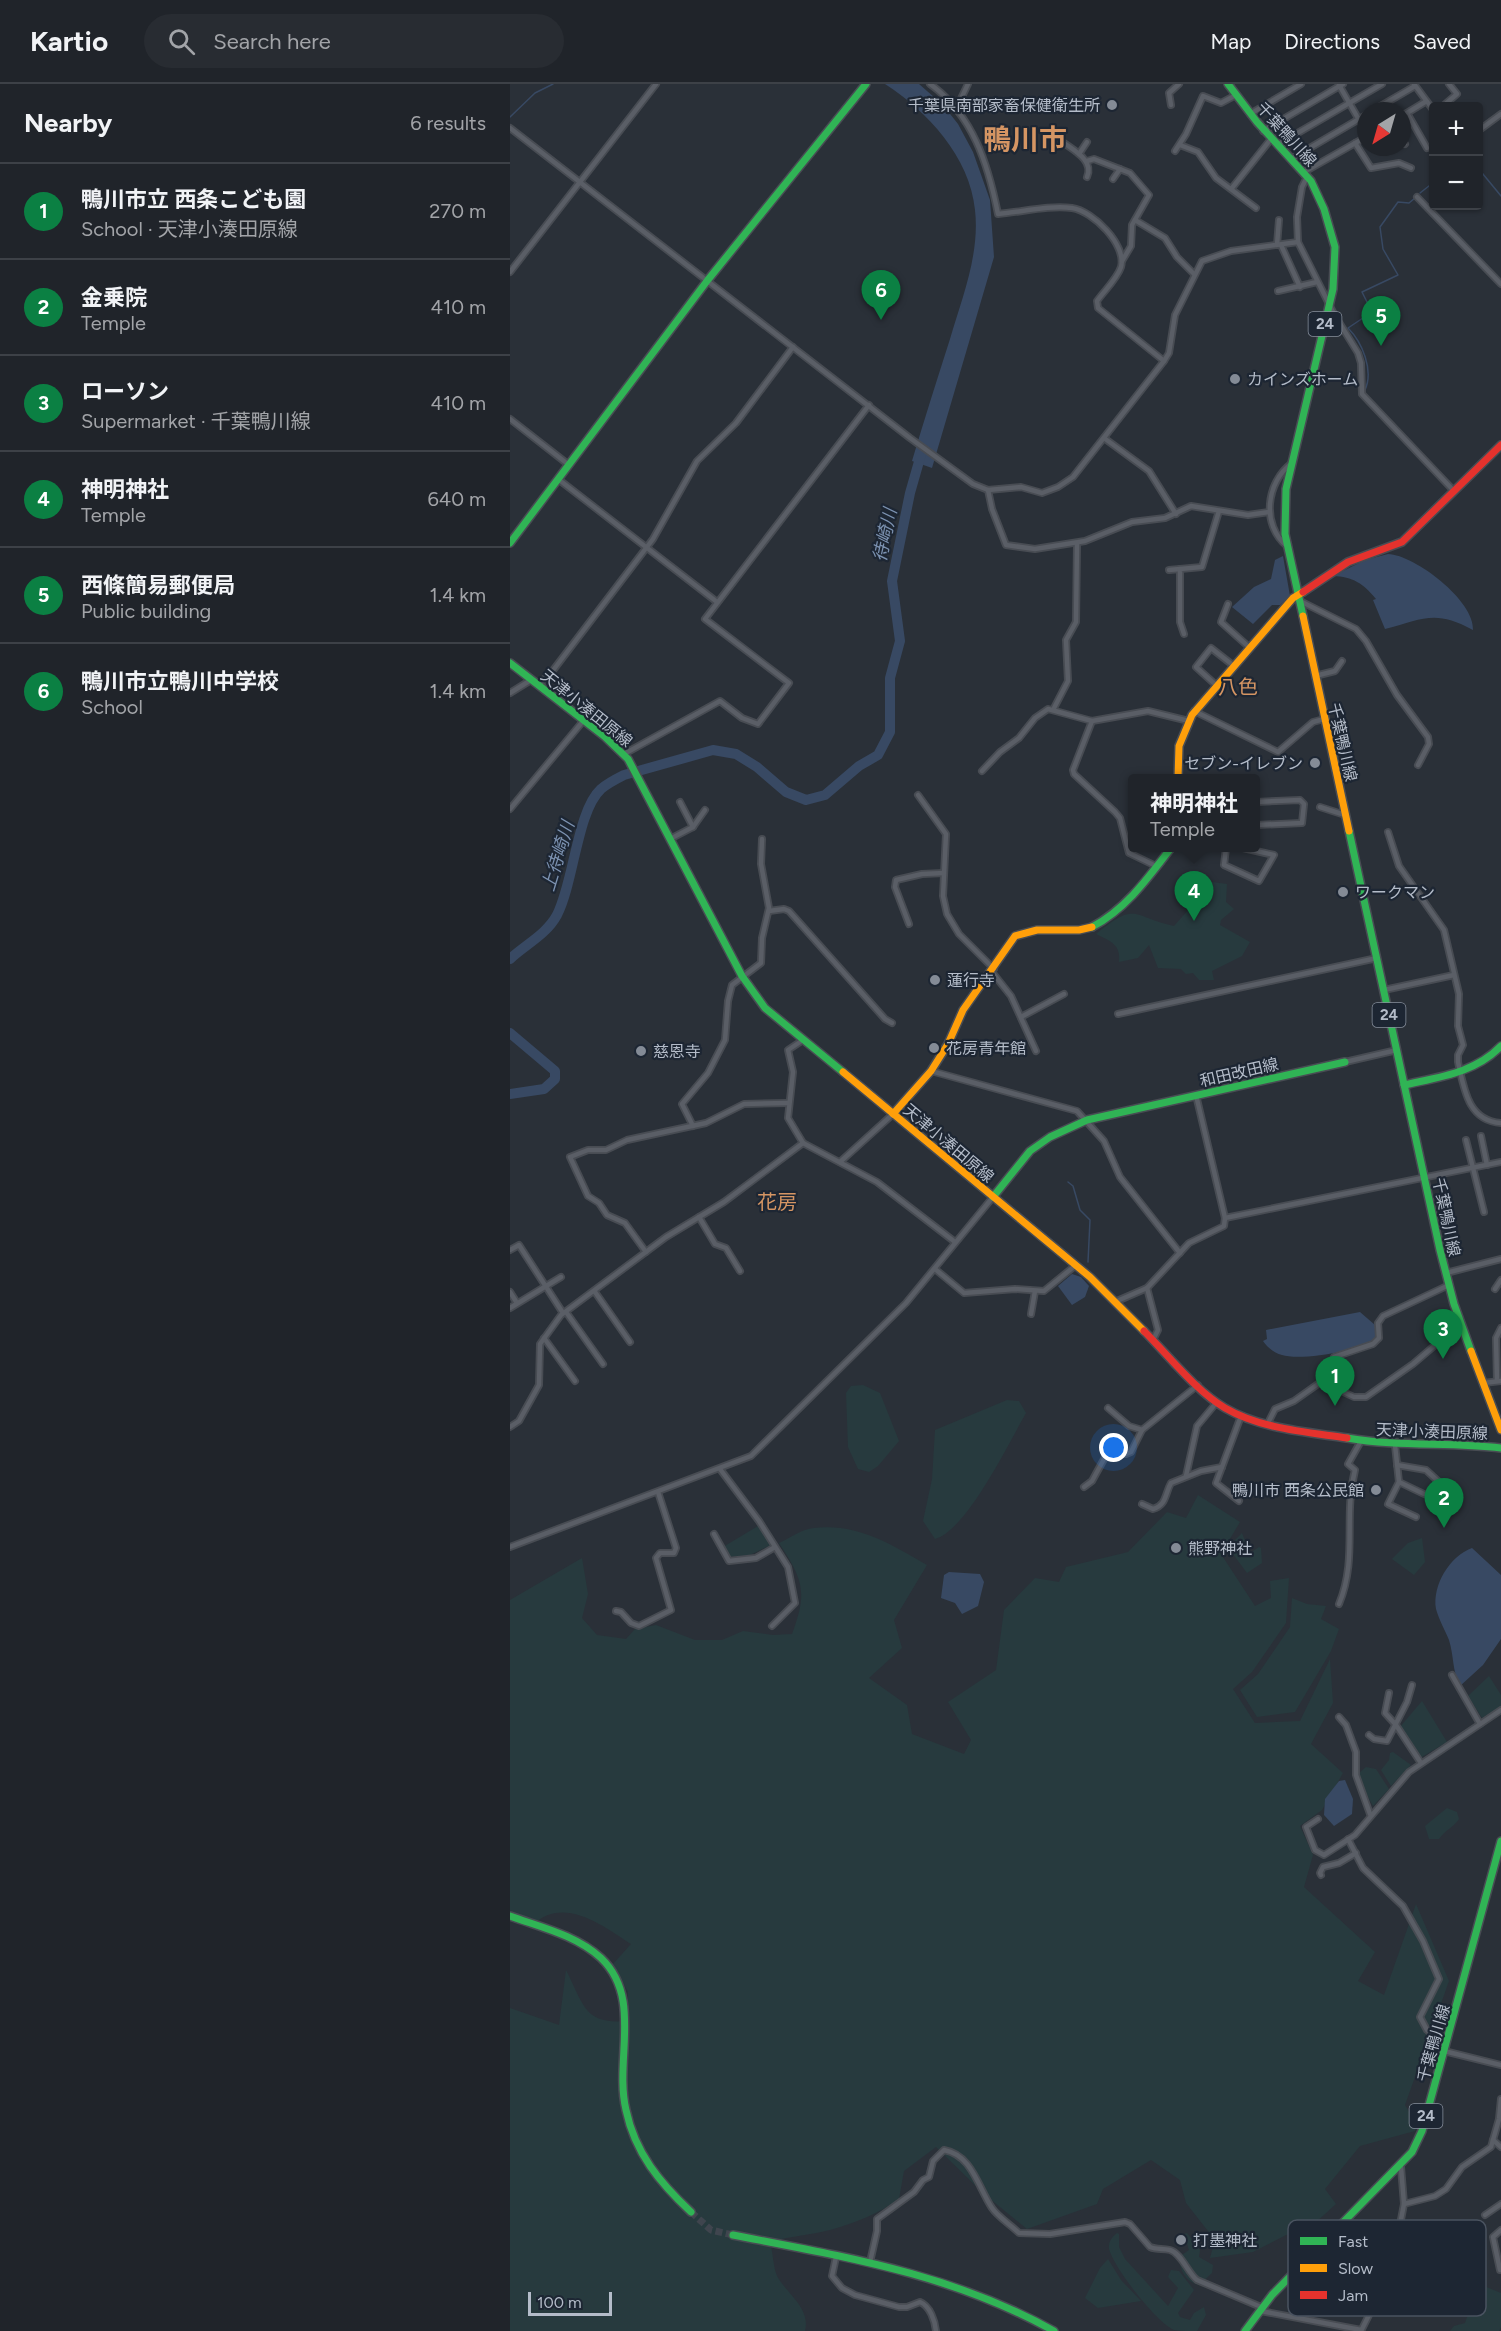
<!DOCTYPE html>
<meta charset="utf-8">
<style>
body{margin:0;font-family:Figtree,"Noto Sans JP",sans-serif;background:#282c32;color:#f1f3f6}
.controls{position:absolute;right:18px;top:18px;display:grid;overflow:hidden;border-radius:6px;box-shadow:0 2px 4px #0004}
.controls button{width:54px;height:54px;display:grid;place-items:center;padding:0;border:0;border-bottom:2px solid #3d4147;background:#20242a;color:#f1f3f6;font:30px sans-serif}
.compass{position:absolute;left:847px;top:18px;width:54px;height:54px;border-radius:50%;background:#20242a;box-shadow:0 2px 4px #0004;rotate:217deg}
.scale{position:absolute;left:18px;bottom:15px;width:84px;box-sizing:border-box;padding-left:6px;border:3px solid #b4bcc9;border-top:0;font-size:16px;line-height:21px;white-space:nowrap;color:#b4bcc9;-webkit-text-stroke:4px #1d2633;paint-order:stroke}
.you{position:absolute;left:604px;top:1364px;width:21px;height:21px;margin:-15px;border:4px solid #fff;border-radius:50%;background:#1a73e8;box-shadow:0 0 0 9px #1a73e833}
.badge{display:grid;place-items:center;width:39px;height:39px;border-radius:50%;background:#0b8043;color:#fff;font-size:20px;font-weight:700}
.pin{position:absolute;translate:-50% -50px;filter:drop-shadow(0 2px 3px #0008)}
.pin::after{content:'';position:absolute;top:32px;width:21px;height:18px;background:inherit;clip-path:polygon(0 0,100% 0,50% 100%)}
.popup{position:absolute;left:618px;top:690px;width:132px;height:78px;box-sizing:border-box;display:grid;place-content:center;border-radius:6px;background:#20242a;filter:drop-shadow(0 2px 4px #0005);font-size:20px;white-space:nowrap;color:#a2a4a8}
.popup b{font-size:22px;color:#f1f3f6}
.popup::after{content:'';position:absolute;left:50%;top:100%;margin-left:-12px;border:12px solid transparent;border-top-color:#20242a}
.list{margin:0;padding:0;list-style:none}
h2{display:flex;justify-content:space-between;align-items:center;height:78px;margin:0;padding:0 24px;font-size:26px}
h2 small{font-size:20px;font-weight:400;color:#a2a4a8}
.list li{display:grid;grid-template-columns:39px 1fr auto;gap:18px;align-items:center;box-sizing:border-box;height:96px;padding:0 24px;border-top:2px solid #3d4147}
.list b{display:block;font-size:22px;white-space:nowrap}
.list p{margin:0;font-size:20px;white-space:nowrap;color:#a2a4a8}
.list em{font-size:20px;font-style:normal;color:#a2a4a8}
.icon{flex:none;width:33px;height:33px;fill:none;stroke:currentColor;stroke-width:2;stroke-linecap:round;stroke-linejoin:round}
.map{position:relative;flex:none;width:991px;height:2247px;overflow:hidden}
header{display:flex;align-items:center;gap:36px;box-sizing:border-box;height:84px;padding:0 30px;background:#20242a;border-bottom:2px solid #3d4147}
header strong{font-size:28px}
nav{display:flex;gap:33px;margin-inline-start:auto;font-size:21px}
.search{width:420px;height:54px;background:#282c32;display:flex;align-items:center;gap:15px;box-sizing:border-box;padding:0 21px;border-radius:33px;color:#a2a4a8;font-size:22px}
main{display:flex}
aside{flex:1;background:#20242a}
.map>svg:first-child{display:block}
</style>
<header>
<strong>Kartio</strong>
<div class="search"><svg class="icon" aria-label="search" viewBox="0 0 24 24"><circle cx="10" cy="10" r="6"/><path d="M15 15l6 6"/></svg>Search here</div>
<nav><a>Map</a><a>Directions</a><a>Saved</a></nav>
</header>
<main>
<aside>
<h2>Nearby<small>6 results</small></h2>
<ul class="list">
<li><span class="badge">1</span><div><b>鴨川市立 西条こども園</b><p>School · 天津小湊田原線</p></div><em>270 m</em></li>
<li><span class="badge">2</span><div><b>金乗院</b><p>Temple</p></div><em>410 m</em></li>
<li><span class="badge">3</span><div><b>ローソン</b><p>Supermarket · 千葉鴨川線</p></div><em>410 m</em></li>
<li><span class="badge">4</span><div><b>神明神社</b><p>Temple</p></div><em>640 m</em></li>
<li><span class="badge">5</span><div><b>西條簡易郵便局</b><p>Public building</p></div><em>1.4 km</em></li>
<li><span class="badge">6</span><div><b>鴨川市立鴨川中学校</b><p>School</p></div><em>1.4 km</em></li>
</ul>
</aside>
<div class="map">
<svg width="991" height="2247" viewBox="0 0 991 2247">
<rect width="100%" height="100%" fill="#2a3038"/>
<g fill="#273a3e">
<path d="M695,797L717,800L716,818L724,825L711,836L710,841L740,858L732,872L702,887L704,896H689L683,889L676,890L671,885L648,884L639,861L628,874L609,878C611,860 600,857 586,850C627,816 622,833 664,842L679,825L685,800Z"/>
<path d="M353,1301L370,1309L389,1357L368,1382L359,1388L348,1385L338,1363L336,1309L341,1302Z"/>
<path d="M497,1316L509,1317L516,1329C498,1360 457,1446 425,1455L413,1437L422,1395L425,1346Z"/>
<path d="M688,1411L730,1438L711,1470L745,1522L761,1514L760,1497L779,1494L776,1539L742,1588L723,1605L745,1639L790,1637L820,1575L823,1619L801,1660L833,1689L812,1726L790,1742L803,1771L794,1803L865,1868L848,1897L874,1911L906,1820L939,1897L895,2021L906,2040L905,2047L850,2062L815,2105L826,2120L793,2150L776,2151L743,2168L700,2174L705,2156L676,2119L670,2096L641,2076L593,2105L587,2120L517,2145L474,2110L426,2063L394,2087L389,2115C368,2130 345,2139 320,2146C300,2151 280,2152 260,2158C263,2168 263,2182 267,2192C276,2209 301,2224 295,2247H0V1924L49,1941L56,1886C74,1921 74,1941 118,1937V1908L103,1880L121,1860C95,1843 56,1813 26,1838L0,1827V1516L72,1474L78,1510L72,1534L87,1551L116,1555L125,1545L146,1541L185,1556H212L233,1547L263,1551L282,1550C298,1507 293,1496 269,1459C280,1454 292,1445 304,1444C347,1439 381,1460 417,1481L384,1536L392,1564L359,1594L397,1621L402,1650L454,1670L461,1656L438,1618L486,1586L494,1526L525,1494L549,1498L556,1483L618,1468L657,1428L676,1434Z"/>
<path d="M248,1442L261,1461L240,1471L219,1473L213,1463Z"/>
<path d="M732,1449L740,1469L749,1463L751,1464L752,1479L737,1489L720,1466V1461Z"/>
<path d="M912,1454L915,1478L904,1491L882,1475L898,1459Z"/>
<path d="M782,1514L797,1520L816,1522L811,1535L829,1545L821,1567L785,1628L747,1633L730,1606L748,1590L780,1543Z"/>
<path d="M979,1592L991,1611V1623L972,1634L958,1612Z"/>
<path d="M912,1617L937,1658L910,1674L890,1643Z"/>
<path d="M883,1668L901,1681L881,1702L871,1686L879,1676L880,1669Z"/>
<path d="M856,1683L866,1685L879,1705L863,1722L850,1698L849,1689Z"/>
<path d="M937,1724L947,1728L949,1735C944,1743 935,1746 929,1755H919L915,1742Z"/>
<path d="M607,2149L609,2150V2163L615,2175L658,2222L668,2204L658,2193L661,2186L669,2187L684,2206L668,2229L670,2233L680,2236L684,2229L694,2223L696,2231L687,2247C680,2247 670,2247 664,2246C646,2238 604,2184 599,2165C598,2158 602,2153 607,2149Z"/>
<path d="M677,2149L690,2166L689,2173L703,2181L702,2189L689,2201C675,2197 670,2187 669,2173L679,2166L674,2150Z"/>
<path d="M598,2175L611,2196L631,2217L588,2224L575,2214L590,2184Z"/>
<path d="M969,2200L991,2209V2243L989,2247H940L944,2242L955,2239L963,2216L964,2201Z"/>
</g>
<g fill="#384963">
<path d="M375,0H409L433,21L448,40L463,68L480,116L484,173L422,384L402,377C414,336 427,296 440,255C452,214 470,170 465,126C460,73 417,27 375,0Z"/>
<path d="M878,470C905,471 965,517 963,546C925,525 913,535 875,545L863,516L866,515C853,499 843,493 823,492L855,476Z"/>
<path d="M773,472L780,512L770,521H762L743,540L722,523L744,503L761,495L765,476Z"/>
<path d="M562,1190L571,1193L579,1202L575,1213L562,1221L548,1202Z"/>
<path d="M850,1228L865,1241V1254C854,1267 790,1277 772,1271C764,1269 758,1264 753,1257L757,1255L756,1246Z"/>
<path d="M962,1464L991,1491V1555L973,1581L950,1602C942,1586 944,1572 939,1556C935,1546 929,1536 926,1525C922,1501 940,1472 962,1464Z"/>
<path d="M439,1488L470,1490L474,1498L468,1522L452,1530L445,1519L431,1514L434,1491Z"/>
<path d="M835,1696L843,1715L842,1730L824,1742L814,1731L815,1715L829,1697Z"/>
</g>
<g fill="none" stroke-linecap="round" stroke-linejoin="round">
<g stroke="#384963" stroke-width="1.5">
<path d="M0,33L25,9L43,0"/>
<path d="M968,84L991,112"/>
<path d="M910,109L924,98"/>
<path d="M855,306C864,286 852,258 838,244L862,228L852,208L888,191L873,165L870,143L888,118L899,119L905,114"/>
<path d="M558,1098L563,1102L570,1126L580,1136L578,1178"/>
</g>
<g stroke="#384963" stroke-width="10">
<path d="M0,875C16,860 36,851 47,831C64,798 67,727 91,705C98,699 106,695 114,691L203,666L226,670L247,683L276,708L296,716L315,711L349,682L368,671L380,648V594L390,557L382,497L400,409L412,367"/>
<path d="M0,949L45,987V995L34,1005L0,1010"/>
</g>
<path stroke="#3f454e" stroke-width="7" stroke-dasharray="7 3.5" stroke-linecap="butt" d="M181,2128L201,2146L223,2151"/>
<g stroke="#484c53" stroke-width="8">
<g id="street">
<path d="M420,0C463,31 478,80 488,130C512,128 539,121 562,124C583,127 617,161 611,183C607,195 594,207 587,217L588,224L654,277"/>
<path d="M904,0L924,27"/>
<path d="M829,1L856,48"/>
<path d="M661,21L659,9L669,0"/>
<path d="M933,22L947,10L939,0"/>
<path d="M447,23L458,0"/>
<path d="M862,27L905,2"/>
<path d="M897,29L917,64"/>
<path d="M740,30L791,0"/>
<path d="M892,32L915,18"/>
<path d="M0,44L400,354L463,400L478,406L511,403L532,409L548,403L563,393L654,277L659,269L665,231L692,177L721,167L788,158"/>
<path d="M753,47L833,0"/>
<path d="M968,47L991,30"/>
<path d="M892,56L895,60"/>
<path d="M554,59C565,67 584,77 577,93"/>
<path d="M845,59L861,84L889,79L901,84"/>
<path d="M670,61L688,68L706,94L746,124"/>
<path d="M767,61L872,0"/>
<path d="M665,67L676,50L693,12L711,19L726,11"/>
<path d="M569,70L577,58"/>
<path d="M781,75L856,31"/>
<path d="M577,77L584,75L620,89L639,111L622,141L621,162L612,177"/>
<path d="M794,88L856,53"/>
<path d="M797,93L792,103L787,133L788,158L824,230L848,269L851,279L852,310L944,407"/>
<path d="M603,95L610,85"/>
<path d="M722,104L761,55"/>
<path d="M907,113L991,200"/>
<path d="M625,136L655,154L667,173L684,190"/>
<path d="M767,161L769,136"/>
<path d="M771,161L790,203"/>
<path d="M0,188L146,0"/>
<path d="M768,207L807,198"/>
<path d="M0,335L59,381"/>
<path d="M594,354L639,387L666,430"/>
<path d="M48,395L207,518"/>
<path d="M478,406L482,425L496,461L525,465L575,457L622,438L655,434L681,422L738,431L759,428"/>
<path d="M777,462C751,441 756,398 782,379"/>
<path d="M659,486L670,485"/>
<path d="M788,516L846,545L856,557L887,611L918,653L919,660L908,681"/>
<path d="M718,520L711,538L740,564"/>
<path d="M674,550L670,538V485L692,483L709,427"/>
<path d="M805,592L825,587L832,577"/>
<path d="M28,601L41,589L143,455L187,377L226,339L283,263"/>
<path d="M707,602L686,583L701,564L724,582"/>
<path d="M0,609L21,596"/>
<path d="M544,624L558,597L556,556L566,538L567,459"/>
<path d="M684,627L768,668L803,638L814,635"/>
<path d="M582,637L563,686L564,690L605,728L610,734L619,769L646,782"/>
<path d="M114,670L210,617L232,634L248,640L279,599L195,535L359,321"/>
<path d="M472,687L490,668L509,654L525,634L538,625L582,637L638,627L679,637"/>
<path d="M408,711L436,750L433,812L437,830L449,850L484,885"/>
<path d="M746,718L790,716L794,720L792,739L746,741"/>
<path d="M810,723L835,731"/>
<path d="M0,725L74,636"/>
<path d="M183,743L195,726"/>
<path d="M878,748L889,782L934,846L949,910L948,942L953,961L948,971V978C954,1005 958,1037 991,1039"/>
<path d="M160,755L183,743L170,718"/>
<path d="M716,764L714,781L749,797L764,771L733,764"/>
<path d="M259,827L274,825L279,827L375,935L382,939"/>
<path d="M399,840L385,803L386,796L412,790L434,789"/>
<path d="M482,888L501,912L526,967"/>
<path d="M874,906L944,891"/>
<path d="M608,930L867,874"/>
<path d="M511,933L554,910"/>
<path d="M293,956L278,966L283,988L278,1034L293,1059L367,1098L445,1158"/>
<path d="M835,978L887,966"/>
<path d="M421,987L567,1027L594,1057L610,1093L670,1169"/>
<path d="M183,1042L172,1020L198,989L215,956L218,917L222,901L251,879L252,854L259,824L251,780L252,755"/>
<path d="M971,1052L977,1081"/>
<path d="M956,1056L974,1128"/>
<path d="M330,1078L383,1030"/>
<path d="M189,1133L205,1160L216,1164L230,1187"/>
<path d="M715,1134L991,1078"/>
<path d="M0,1166L9,1161L53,1229"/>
<path d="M136,1168L115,1139L97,1131L89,1119L78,1112L60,1073L78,1066H96L117,1056L196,1039L234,1020L278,1019"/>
<path d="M425,1185L454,1209L505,1205L534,1207L566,1181"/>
<path d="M936,1189L991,1175"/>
<path d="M637,1204L648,1246L644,1254"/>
<path d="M985,1205L991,1196"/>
<path d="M0,1208L7,1219"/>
<path d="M85,1208L120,1258"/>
<path d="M607,1217L637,1204L679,1159L714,1142L715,1134L686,1011"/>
<path d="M0,1224L51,1193"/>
<path d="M56,1228L93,1280"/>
<path d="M521,1230L525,1207"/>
<path d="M34,1254L65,1297"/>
<path d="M987,1297L986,1254L991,1244"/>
<path d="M812,1298L844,1313H856L903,1280L951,1239"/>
<path d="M973,1299L991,1297"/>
<path d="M598,1324L619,1342L632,1346L688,1301"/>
<path d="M757,1341L765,1325L784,1317L815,1295L824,1273L863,1260L869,1254L868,1239L873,1232L939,1201"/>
<path d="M0,1343L9,1337L29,1301L30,1260L51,1231L156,1153L214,1118L293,1059"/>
<path d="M885,1361L889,1398L878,1420L906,1433"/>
<path d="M887,1381L916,1386L929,1398"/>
<path d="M210,1385L249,1437L278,1483L285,1519L262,1542"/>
<path d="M676,1392L687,1342L707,1318"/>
<path d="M889,1398L914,1410"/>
<path d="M574,1403L582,1397L599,1366L603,1364L616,1370L621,1368L632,1346"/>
<path d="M729,1417L706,1399L731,1332"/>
<path d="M632,1420L643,1425C657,1421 655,1409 661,1399L691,1387L712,1383"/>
<path d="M204,1450L219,1477L246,1474L265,1463"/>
<path d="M0,1463L241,1372L396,1219L483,1113"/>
<path d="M829,1520C848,1474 833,1434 845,1386L838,1380L851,1357"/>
<path d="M106,1527L111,1528L121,1539L129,1542L161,1526L146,1474L150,1469H164L166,1464L148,1408"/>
<path d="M942,1591L970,1640"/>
<path d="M879,1609L875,1629L886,1641L911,1679"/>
<path d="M829,1633L836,1641L846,1668V1691L860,1730"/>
<path d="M859,1651L864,1655L877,1657L897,1618L902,1601"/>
<path d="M808,1735L796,1743L805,1766L814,1771L845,1751L899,1688L991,1626"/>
<path d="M838,1755L853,1784L893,1822L913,1857L929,1895L910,1933L917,1946L936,1962"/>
<path d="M811,1791L810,1789L813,1783L829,1779L846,1769"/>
<path d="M934,1967L991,1981"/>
<path d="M983,2056L991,2063"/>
<path d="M891,2083L894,2120"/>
<path d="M975,2131L991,2120"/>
<path d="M326,2173L322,2192L332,2204L345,2211L389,2223H397L410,2218C420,2222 425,2237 426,2247"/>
<path d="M360,2178L367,2147V2135L404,2108L413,2096L419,2093L423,2077L434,2066C462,2071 468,2103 482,2124C488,2133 501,2141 509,2149L540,2150L615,2138L620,2140L640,2163C647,2166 653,2164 660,2166C671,2169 678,2189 687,2196L751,2223"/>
<path d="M990,2186L983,2153L991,2146"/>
<path d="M866,2216L906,2228L919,2227L933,2220L939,2225L948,2227"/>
<path d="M751,2227L851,2246"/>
<path d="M851,2247L866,2217L887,2156L894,2120L925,2112L936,2105L952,2083L981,2063L989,2035L991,2015"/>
</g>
</g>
<g stroke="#484c53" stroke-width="10">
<g id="fast">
<path d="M718,0L747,38L801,97L814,125L825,163L823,205L776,405L775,450L793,532"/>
<path d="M0,459L197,197L356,0"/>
<path d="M0,579L94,652L118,675L232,892L255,924L333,988"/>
<path d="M839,747L930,1166L944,1220L961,1267"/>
<path d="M582,843C616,825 638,794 661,764"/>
<path d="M894,1001C929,993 965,989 991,962"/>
<path d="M483,1113L520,1067L540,1053L577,1036L835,978"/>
<path d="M837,1354C888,1363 939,1358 991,1364"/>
<path d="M0,1832C30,1843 66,1851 91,1874C133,1914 104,1976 116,2026C125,2069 150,2099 181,2128"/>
<path d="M223,2151C336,2173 442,2190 544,2247"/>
<path d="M735,2247L762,2211L902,2068L912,2047L991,1757"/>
</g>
</g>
<g stroke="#484c53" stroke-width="10">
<g id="slow">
<path d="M793,532L839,747"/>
<path d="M668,694L669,662L682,631L783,514L793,508"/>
<path d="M333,988L580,1193L634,1247"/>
<path d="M383,1030L421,987L438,960L453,926L505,852L527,846H569L582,843"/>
<path d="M961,1267L991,1346"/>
</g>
</g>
<g stroke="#484c53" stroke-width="10">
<g id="jam">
<path d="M793,508L838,478L892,458L991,361"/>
<path d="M634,1247C658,1271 686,1307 715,1324C751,1345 797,1348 837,1354"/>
</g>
</g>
<use href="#street" stroke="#5a5e66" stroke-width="4.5"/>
<use href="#fast" stroke="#30b455" stroke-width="7"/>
<use href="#slow" stroke="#ff9f0a" stroke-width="7"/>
<use href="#jam" stroke="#e5322d" stroke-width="7"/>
</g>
<g fill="#848b96" stroke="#1d2633" stroke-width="2">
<circle cx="602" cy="21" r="6"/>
<circle cx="725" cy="295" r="6"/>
<circle cx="805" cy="679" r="6"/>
<circle cx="833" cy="808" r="6"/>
<circle cx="425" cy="896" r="6"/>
<circle cx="424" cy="964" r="6"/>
<circle cx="131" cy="967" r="6"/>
<circle cx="866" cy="1406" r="6"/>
<circle cx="666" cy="1464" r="6"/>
<circle cx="671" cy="2156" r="6"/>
</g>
<g text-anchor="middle" stroke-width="4.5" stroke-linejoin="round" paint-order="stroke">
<g fill="#1d2633" stroke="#878f9c" stroke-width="1.5">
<rect x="798.5" y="228" width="33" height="24" rx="4.5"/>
<rect x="862.5" y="919" width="33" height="24" rx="4.5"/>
<rect x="899.5" y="2020" width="33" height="24" rx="4.5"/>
</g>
<g font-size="15" font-weight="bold" fill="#b4bcc9">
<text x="815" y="245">24</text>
<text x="879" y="936">24</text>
<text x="916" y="2037">24</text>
</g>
<g font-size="16" fill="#b4bcc9" stroke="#1d2633" text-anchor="start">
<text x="590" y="27" text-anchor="end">千葉県南部家畜保健衛生所</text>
<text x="737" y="301">カインズホーム</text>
<text x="793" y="685" text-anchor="end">セブン-イレブン</text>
<text x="845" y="814">ワークマン</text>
<text x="437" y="902">蓮行寺</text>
<text x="436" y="970">花房青年館</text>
<text x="143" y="973">慈恩寺</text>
<text x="854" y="1412" text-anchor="end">鴨川市 西条公民館</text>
<text x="678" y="1470">熊野神社</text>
<text x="683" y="2162">打墨神社</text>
</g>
<g font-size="16" fill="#b4bcc9" stroke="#1d2633">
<text transform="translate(777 50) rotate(48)" y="6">千葉鴨川線</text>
<text transform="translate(77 624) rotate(39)" y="6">天津小湊田原線</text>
<text transform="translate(833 658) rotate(77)" y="6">千葉鴨川線</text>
<text transform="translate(729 988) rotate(-13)" y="6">和田改田線</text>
<text transform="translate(439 1059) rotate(40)" y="6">天津小湊田原線</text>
<text transform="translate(937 1133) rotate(78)" y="6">千葉鴨川線</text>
<text transform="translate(922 1347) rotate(2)" y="6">天津小湊田原線</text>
<text transform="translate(923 1959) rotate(-74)" y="6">千葉鴨川線</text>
</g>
<g font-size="18" font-style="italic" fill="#7c92b1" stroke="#1d2633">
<text transform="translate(375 451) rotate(-78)" y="6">待崎川</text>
<text transform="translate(48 772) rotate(-73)" y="6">上待崎川</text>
</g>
<g font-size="20" fill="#d59563" stroke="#1d2633">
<text x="728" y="610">八色</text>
<text x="267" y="1125">花房</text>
</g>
<g font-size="28" font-weight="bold" fill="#d59563" stroke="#1d2633">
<text x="515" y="65">鴨川市</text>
</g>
</g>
<rect x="778" y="2136" width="198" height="96" rx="9" fill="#1d2633" stroke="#4a5360" stroke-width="1.5"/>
<rect x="790" y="2153" width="27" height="8" fill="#30b455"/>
<rect x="790" y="2180" width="27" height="8" fill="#ff9f0a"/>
<rect x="790" y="2207" width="27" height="8" fill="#e5322d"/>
<g font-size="16" fill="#b4bcc9">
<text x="828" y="2163">Fast</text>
<text x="828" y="2190">Slow</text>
<text x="828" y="2217">Jam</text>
</g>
</svg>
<div class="controls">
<button>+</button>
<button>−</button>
</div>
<svg class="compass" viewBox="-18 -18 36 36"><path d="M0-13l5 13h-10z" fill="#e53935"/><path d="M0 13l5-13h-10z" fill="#a2a4a8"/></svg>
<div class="scale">100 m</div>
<div class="you"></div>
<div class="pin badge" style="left:825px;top:1322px">1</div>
<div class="pin badge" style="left:934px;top:1444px">2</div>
<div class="pin badge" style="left:933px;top:1275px">3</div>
<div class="pin badge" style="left:684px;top:837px">4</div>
<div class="popup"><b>神明神社</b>Temple</div>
<div class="pin badge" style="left:871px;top:262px">5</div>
<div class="pin badge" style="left:371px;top:236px">6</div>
</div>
</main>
